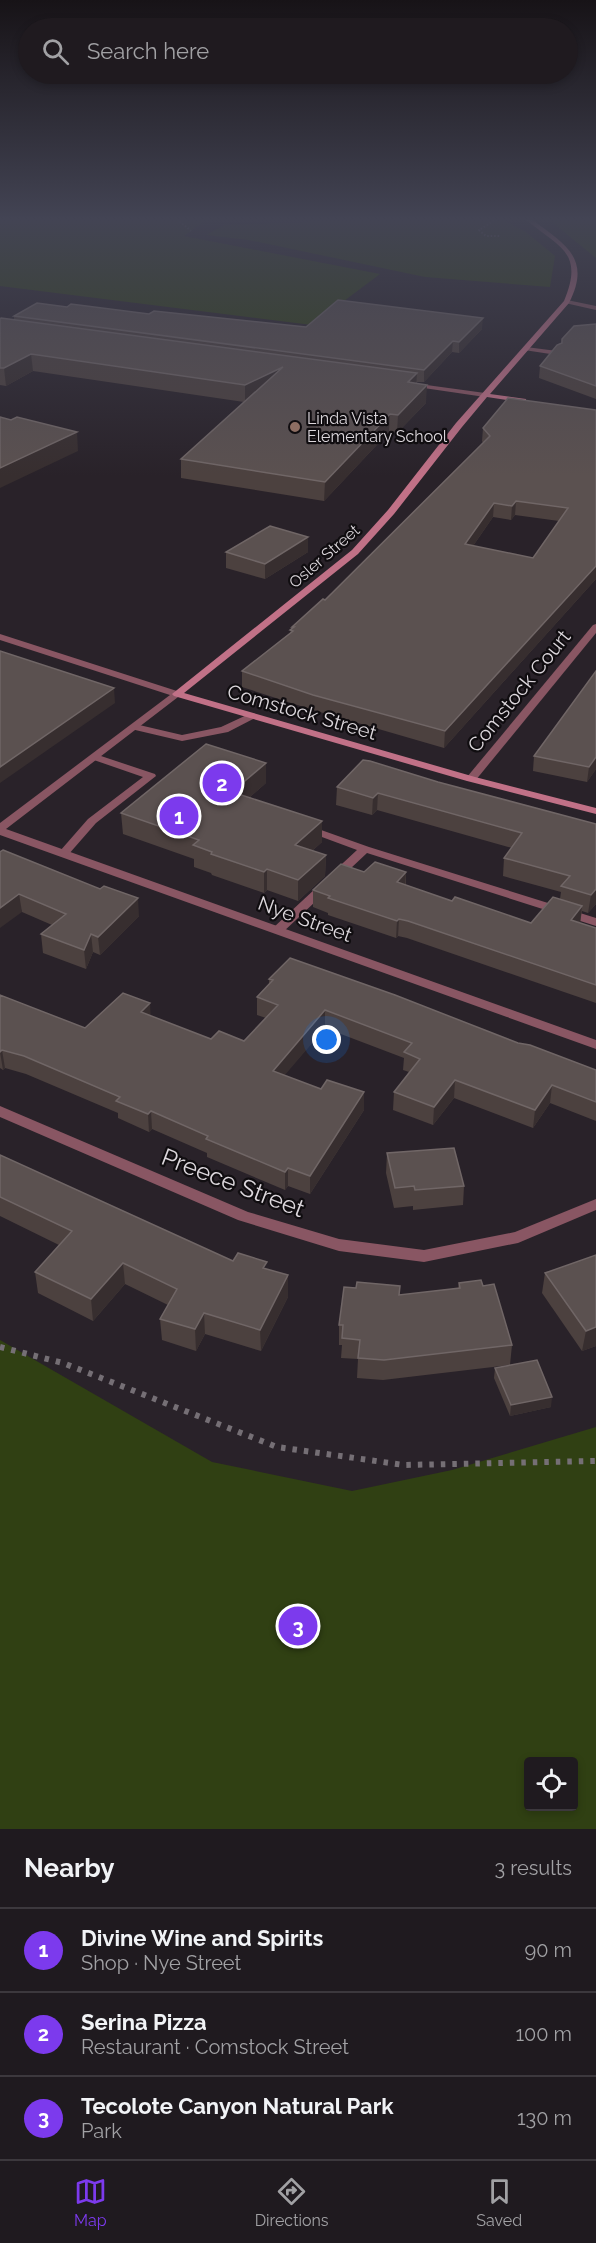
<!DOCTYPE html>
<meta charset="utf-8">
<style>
body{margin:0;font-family:Raleway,sans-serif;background:#2c272c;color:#f1f3f6}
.controls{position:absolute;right:18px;bottom:18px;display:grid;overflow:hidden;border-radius:6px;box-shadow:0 3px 9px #0003}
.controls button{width:54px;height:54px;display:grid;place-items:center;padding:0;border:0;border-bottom:2px solid #3c383d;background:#1f1a1f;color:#f1f3f6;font:30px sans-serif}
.you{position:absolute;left:327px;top:1040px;width:21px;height:21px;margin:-15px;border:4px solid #fff;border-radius:50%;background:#1a73e8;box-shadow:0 0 0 9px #1a73e833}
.badge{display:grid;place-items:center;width:39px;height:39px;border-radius:50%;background:#7c3aed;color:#fff;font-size:20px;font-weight:700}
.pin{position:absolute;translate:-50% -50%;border:3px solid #fff;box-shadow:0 2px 6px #0006}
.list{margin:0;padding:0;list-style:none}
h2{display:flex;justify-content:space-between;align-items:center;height:78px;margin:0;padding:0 24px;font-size:26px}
h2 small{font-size:20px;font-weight:400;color:#a1a1a4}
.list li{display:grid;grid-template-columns:39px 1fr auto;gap:18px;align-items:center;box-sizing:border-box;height:84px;padding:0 24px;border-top:2px solid #3c383d}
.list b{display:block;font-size:22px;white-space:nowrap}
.list p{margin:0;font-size:20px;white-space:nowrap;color:#a1a1a4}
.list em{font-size:20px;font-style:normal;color:#a1a1a4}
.icon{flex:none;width:33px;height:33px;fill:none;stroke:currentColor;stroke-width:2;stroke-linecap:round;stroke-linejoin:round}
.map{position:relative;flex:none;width:596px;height:1829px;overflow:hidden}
.search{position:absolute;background:#1f1a1f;box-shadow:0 3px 9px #0003;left:18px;right:18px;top:18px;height:66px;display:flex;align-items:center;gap:15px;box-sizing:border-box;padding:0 21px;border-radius:33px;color:#a1a1a4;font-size:22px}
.sheet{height:330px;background:#1f1a1f}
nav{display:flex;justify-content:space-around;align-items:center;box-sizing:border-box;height:84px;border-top:2px solid #3c383d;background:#1f1a1f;font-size:16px;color:#a1a1a4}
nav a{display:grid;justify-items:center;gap:3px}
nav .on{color:#7c3aed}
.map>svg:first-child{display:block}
</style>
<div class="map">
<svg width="596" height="1829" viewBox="0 0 596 1829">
<rect width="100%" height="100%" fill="#292229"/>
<g fill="#304013" fill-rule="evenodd">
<path d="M0,219H207L184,236L380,274L312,325L0,286Z"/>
<path d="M384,219H501L526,232L555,256L550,287L425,277L249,240L206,235L224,225Z"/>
<path d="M548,219H596V258Z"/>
<path d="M0,1340L212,1462L352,1491L452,1470L596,1427V1829H0ZM528,1762H574V1806H528Z"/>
</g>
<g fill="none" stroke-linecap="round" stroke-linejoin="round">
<g stroke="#756f75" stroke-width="2" stroke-dasharray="1.5 2" stroke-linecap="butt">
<path d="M177,219L191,231"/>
<path d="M497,219L479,230L486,236H501"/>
</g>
<path stroke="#756f75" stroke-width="6" stroke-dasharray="4.5 7" stroke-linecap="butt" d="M0,1347L63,1363L277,1447L404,1465L596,1461"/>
<g fill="#895663" fill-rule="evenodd">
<path d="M567,300L596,306V310L565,303Z"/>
<path d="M526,347L557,351L560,353L557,355L524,350V348Z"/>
<path d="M251,713L255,714V718L228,732L182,741L131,729L130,727L135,724L182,735L221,727Z"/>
<path d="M95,754L155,774L156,776L96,823L68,855H60L58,853L60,851L88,819L143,777L91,759L90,757Z"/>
<path d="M307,825L369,847L596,918V926L367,853L282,933H274L272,930L274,927L357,850L303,830L301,828L303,826Z"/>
</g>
<g fill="#895663" fill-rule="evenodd">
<path d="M412,383L485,393L489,395L485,397L410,386V384Z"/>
<path d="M596,624V633L475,781H467L466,779L467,777L593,625Z"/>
<path d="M0,634L180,692L182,694L6,829L596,1040V1049L0,835V823L170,695L0,640Z"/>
<path d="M0,1106L248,1212L339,1239L424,1250L515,1232L596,1199V1210L518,1243L424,1262L339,1251L238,1220L0,1117Z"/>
</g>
<path fill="#c17187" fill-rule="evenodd" d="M525,219H531C565,244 592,258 569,303L490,394L526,399V403L487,397L462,427L394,514L358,554L184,693L475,777L596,808V814L467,781L174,696L172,694L352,550L388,510L456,423L564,301C585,251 558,247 525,219Z"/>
</g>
<g fill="#4c413f" fill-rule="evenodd">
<path d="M67,307L306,327L482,329L459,353L452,352L424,382H417V384L426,403L397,433L389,432L324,501L181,478V459L244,402L33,371L6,386L0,385V319L14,320V316Z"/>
<path d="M596,324V399L539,378L540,366L561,343L562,339Z"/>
<path d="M596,410V579L444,748L313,710L242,687V671L290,633L292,627L325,600L483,443L482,441L483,428ZM515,515L559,521L533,558L473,546L493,517L511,520Z"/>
<path d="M308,537V552L265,579L226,568V552Z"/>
<path d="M596,671V769L587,782L533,771L534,756Z"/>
<path d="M438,782L596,824V904L588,913L582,911L580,923L596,928V1003L407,938L398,936L396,938L328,915V913L313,907V890L364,872H406V885L452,901L531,923L560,899L561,892L503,876L504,858L512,848L377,810L372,815L336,805L337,787Z"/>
<path d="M266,783L250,797L322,842L312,851L326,855L325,876L298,901L267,890L264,893L212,875L211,873L194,867V859L123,834L121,813Z"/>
<path d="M0,852L139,916L100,955L93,952L86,969L43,953L41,934L52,925L22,912Z"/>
<path d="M269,979L518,1043L596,1070V1121L550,1103L533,1128L454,1098L433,1125L393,1110L394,1092L409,1072L403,1070L404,1058L325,1028L284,1075L321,1089L364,1092V1110L310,1194L288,1186L285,1190L207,1157V1153L152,1129L149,1132L118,1118V1113L26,1074L5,1068L3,1070L0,1068V995L85,1028L151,1016L211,1039L244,1041L266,1018L257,1015V997L269,984Z"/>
<path d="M387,1153L464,1186L463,1205L413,1210V1206L394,1208L386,1173Z"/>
<path d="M0,1155L233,1261L267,1269L288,1275V1297L261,1351L205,1334L196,1351L162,1340L160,1319L168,1305L125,1284L93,1321L38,1293L35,1272L59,1245L0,1216Z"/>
<path d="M596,1255V1346L582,1351L542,1293L545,1273Z"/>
<path d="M459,1283L483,1286L512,1345L510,1365L383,1380L357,1378L358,1359L341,1358L342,1345H339V1325L400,1295L458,1288Z"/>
<path d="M495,1368L551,1407L510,1416L494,1378Z"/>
</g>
<g fill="#372e2f">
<path d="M483,318L482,329L459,353V342Z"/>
<path d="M453,341L452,352L424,382V370Z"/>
<path d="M31,354L33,371L6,386L4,368Z"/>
<path d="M283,367L245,402V385Z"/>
<path d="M417,373L416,390L408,382Z"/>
<path d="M427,385L426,403L397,433L398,415Z"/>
<path d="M390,414L389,432L324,501L325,482Z"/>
<path d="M77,432L78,451L0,488V468Z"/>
<path d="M516,501L515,515L511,520L512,506Z"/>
<path d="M494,503L493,517L464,559L465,544Z"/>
<path d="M308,537V552L265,579V564Z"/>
<path d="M596,566V579L444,748L445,731Z"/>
<path d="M114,688L115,703L0,783V767Z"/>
<path d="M596,757V769L587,782L589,767Z"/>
<path d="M266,763V783L233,812L232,792Z"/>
<path d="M378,793L377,810L372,815L373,798Z"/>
<path d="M322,821V842L295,866V845Z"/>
<path d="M326,855L325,876L298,901V880Z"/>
<path d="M267,869V890L264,893V872Z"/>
<path d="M406,872L405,889L397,882Z"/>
<path d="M596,889V904L588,913L591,895Z"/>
<path d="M19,894L22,912L0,928V908Z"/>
<path d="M138,898L139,916L100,955L98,937Z"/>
<path d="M582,906L580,923L571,920Z"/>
<path d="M399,919L398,936L396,938L397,921Z"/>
<path d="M91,934L93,952L86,969L84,950Z"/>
<path d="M150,1003L151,1021L141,1012Z"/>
<path d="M325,1010V1028L273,1089V1071Z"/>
<path d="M2,1050L5,1068L3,1070L0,1052Z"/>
<path d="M455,1080L454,1098L433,1125L434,1107Z"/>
<path d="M552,1085L550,1103L533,1128L535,1110Z"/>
<path d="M364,1092V1110L310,1194V1176Z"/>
<path d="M151,1111L152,1129L149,1132L148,1114Z"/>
<path d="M288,1168V1186L285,1190V1172Z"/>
<path d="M123,1263L125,1284L93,1321L91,1299Z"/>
<path d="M288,1275V1297L261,1351L260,1330Z"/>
<path d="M204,1313L205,1334L196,1351L195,1329Z"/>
<path d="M596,1327V1346L582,1351L586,1331Z"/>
<path d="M552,1397L551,1407L510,1416L511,1405Z"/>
</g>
<g fill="#5b5150" stroke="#706666" stroke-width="1.5" fill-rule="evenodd">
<path d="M338,300L483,318L459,342L453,341L424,370L14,316L37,303L67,307L71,304L149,314L154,311L306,327Z"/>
<path d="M1,318L417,373L408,382L427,385L398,415L390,414L325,482L181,459L283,367L245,385L31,354L4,368H0V319Z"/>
<path d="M596,324V386L540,366L557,345L562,343V339L574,326Z"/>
<path d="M508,398L596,410V566L445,731L313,695L242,671L293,631L290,630L294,627H292L323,599L325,600L490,436L483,428ZM516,501L568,508L533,558L465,544L494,503L512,506Z"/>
<path d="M0,417L11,420L17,417L77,432L0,468Z"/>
<path d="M270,526L308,537L265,564L226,552Z"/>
<path d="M0,651L114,688L0,767Z"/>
<path d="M596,671V757L589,767L534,756Z"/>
<path d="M206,744L266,763L232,792L322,821L295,845L326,855L298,880L267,869L264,872L211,854L212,852L193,845L199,840L121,813Z"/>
<path d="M363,760L370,761L438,782L596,824V889L591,895L561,886L570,876L504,858L522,833L378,793L373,798L337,787Z"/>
<path d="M3,850L100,889L104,886L138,898L98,937L91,934L84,950L41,934L66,914L19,894L0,908V852Z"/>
<path d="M375,862L406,872L397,882L452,901L455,897L531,923L553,897L582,906L571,920L596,928V985L408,921L399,919L397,921L328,898L330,896L313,890L341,864L364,872Z"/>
<path d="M290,958L395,995L518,1043L530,1045L596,1070V1102L552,1085L535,1110L455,1080L434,1107L394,1092L420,1059L404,1052L412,1043L325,1010L273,1071L321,1089L327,1080L364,1092L310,1176L288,1168L285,1172L206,1139L208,1136L151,1111L148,1114L116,1101L120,1097L24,1056L2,1050L0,1052V995L85,1028L123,993L150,1003L141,1012L211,1039L219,1031L244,1041L278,1005L257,997L273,980L269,979Z"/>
<path d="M454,1148L464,1186L415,1190L414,1186L395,1188L387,1153Z"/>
<path d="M0,1155L233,1261L238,1253L267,1262L263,1268L288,1275L260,1330L204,1313L195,1329L160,1319L177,1289L123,1263L91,1299L35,1272L72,1231L0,1197Z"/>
<path d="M596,1255V1327L586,1331L545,1273Z"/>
<path d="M481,1280L483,1286L494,1284L512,1345L384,1360L358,1358L360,1340L342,1338L343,1325H339L344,1287L356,1288L357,1282L400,1286L399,1295L460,1288L459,1283Z"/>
<path d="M537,1360L552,1397L511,1405L495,1368Z"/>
</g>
<linearGradient id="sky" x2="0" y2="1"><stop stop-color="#171317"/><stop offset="0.46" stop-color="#434454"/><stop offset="1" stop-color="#434454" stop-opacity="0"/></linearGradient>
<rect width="596" height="476" fill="url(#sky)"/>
<circle fill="#8d6e63" stroke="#100d10" stroke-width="2" cx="295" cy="427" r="6"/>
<g text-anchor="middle" stroke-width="4.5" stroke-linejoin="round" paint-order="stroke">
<g font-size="16" fill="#dcd7dc" stroke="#100d10" text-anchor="start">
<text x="307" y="424">Linda Vista<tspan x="307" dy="18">Elementary School</tspan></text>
</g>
<g font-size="16" fill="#dcd7dc" stroke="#100d10">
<text transform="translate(324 556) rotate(-41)" y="6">Osler Street</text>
</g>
<g font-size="20" fill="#dcd7dc" stroke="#100d10">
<text transform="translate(519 691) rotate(-51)" y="7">Comstock Court</text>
<text transform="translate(302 712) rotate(16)" y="7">Comstock Street</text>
<text transform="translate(305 919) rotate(20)" y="7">Nye Street</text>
</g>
<g font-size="24" fill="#dcd7dc" stroke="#100d10">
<text transform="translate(233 1183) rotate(21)" y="8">Preece Street</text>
</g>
</g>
</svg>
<div class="controls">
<button><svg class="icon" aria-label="locate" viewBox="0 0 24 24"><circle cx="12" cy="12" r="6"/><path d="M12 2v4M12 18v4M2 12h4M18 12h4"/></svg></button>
</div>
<div class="you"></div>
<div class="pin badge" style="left:179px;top:816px">1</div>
<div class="pin badge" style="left:222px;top:783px">2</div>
<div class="pin badge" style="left:298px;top:1626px">3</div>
<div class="search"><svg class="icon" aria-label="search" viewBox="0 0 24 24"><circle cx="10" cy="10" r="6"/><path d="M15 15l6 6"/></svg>Search here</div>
</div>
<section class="sheet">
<h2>Nearby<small>3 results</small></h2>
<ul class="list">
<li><span class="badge">1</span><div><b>Divine Wine and Spirits</b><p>Shop · Nye Street</p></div><em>90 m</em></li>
<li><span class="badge">2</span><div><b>Serina Pizza</b><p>Restaurant · Comstock Street</p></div><em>100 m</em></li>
<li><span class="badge">3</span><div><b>Tecolote Canyon Natural Park</b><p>Park</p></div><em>130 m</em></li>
</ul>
</section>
<nav>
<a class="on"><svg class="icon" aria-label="map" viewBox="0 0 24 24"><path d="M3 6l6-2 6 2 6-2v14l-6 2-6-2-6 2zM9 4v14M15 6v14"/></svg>Map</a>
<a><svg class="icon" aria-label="directions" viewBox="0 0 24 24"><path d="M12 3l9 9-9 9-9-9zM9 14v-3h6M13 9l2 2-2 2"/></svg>Directions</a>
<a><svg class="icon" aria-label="saved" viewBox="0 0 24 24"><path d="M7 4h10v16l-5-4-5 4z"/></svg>Saved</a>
</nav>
